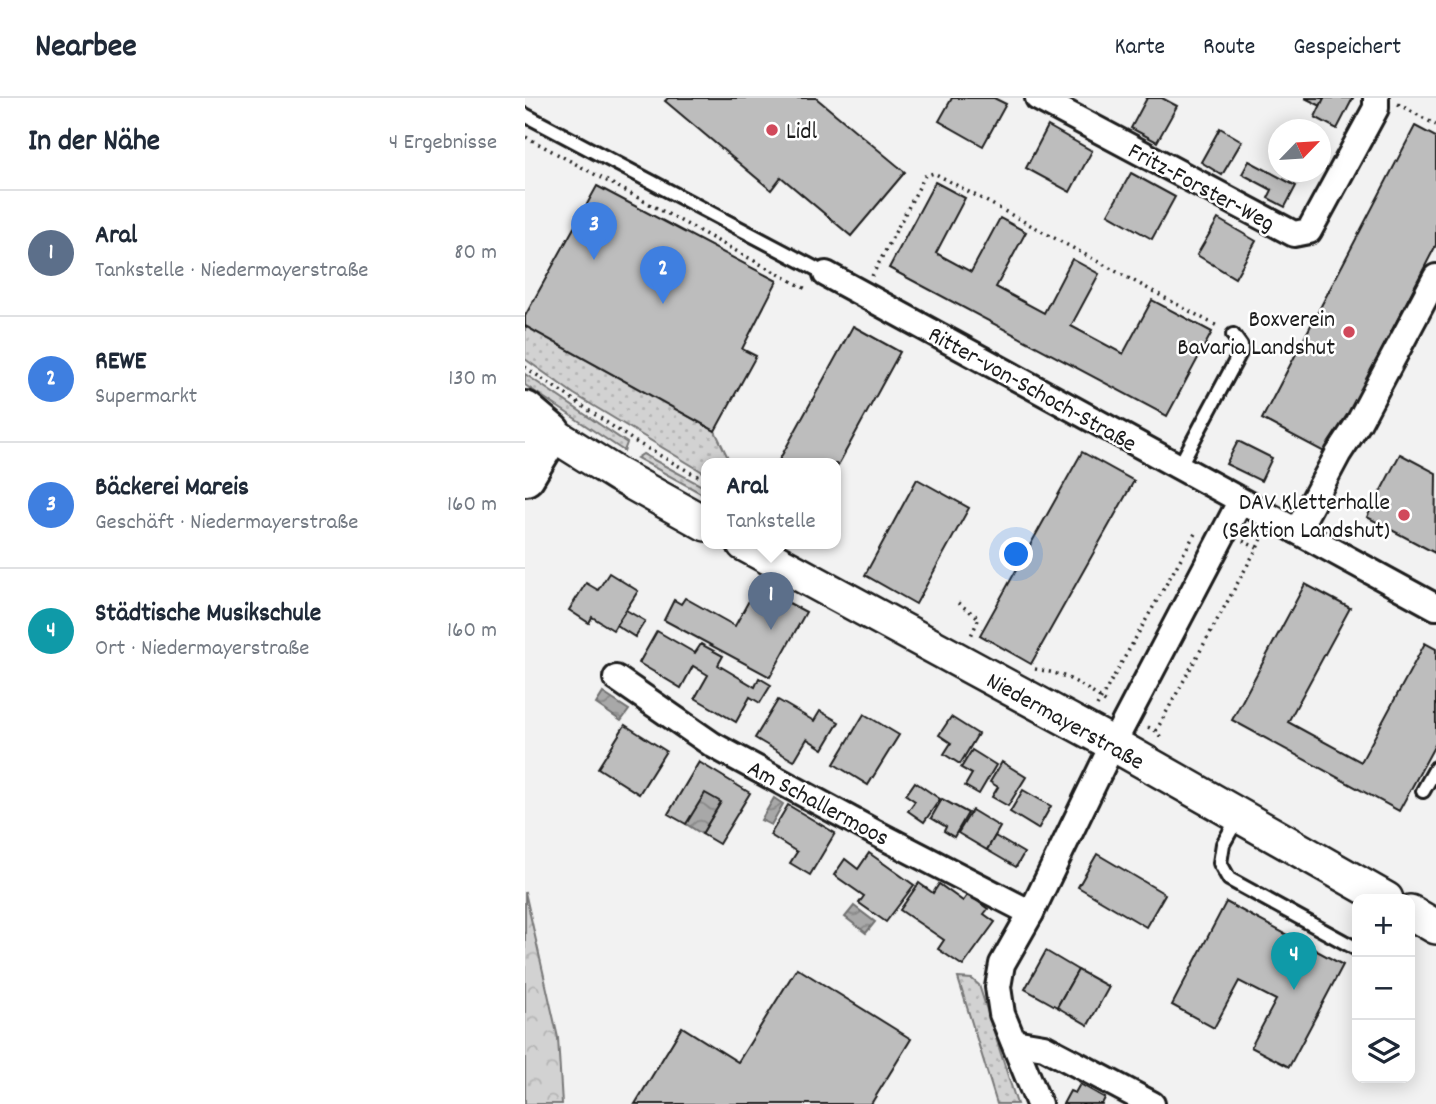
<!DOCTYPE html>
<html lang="de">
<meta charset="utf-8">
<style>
body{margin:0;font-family:Dekko,sans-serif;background:#f2f2f3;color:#1f2937}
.controls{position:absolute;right:21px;bottom:21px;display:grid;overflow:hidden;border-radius:14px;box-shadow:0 4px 18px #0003}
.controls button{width:63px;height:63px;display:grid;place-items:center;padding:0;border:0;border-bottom:2px solid #e0e1e3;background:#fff;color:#1f2937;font:35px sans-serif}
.compass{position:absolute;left:743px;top:21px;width:63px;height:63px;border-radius:50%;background:#fff;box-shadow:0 4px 18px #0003;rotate:65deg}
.you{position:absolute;left:492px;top:457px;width:24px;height:24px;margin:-18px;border:5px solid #fff;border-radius:50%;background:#1a73e8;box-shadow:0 0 0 10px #1a73e833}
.badge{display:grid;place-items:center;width:46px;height:46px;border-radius:50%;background:#db2777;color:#fff;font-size:23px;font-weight:700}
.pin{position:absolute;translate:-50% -58px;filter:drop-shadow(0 2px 4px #0008)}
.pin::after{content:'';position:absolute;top:37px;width:24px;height:21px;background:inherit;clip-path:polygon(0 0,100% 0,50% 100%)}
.popup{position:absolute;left:176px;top:360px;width:140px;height:91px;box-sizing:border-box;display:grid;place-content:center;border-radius:14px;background:#fff;filter:drop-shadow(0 2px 5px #0005);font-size:23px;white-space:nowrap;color:#747a83}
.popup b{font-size:26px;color:#1f2937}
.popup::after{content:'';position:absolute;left:50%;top:100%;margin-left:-14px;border:14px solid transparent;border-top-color:#fff}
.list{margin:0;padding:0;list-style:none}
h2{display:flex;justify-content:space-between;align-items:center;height:91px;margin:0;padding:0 28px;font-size:30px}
h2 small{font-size:23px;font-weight:400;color:#747a83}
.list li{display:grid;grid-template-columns:46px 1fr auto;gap:21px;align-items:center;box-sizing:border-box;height:126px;padding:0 28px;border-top:2px solid #e0e1e3}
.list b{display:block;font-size:26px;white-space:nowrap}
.list p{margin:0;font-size:23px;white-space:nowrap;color:#747a83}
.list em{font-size:23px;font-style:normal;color:#747a83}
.icon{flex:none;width:38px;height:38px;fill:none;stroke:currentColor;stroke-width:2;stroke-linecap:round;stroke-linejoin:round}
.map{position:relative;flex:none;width:911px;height:1006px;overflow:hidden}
header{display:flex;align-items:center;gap:42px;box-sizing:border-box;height:98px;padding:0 35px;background:#fff;border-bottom:2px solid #e0e1e3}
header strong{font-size:33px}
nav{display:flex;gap:38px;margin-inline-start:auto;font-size:24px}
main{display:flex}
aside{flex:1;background:#fff}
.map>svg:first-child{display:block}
</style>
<header>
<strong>Nearbee</strong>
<nav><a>Karte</a><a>Route</a><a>Gespeichert</a></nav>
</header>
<main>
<aside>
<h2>In der Nähe<small>4 Ergebnisse</small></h2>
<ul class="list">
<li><span class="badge" style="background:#5c6f8a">1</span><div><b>Aral</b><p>Tankstelle · Niedermayerstraße</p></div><em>80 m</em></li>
<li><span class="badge" style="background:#3f7fe0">2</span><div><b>REWE</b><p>Supermarkt</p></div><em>130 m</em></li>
<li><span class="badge" style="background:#3f7fe0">3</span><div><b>Bäckerei Mareis</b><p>Geschäft · Niedermayerstraße</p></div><em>160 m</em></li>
<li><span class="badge" style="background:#0f9aa8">4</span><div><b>Städtische Musikschule</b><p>Ort · Niedermayerstraße</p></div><em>160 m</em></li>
</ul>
</aside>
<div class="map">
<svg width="911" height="1006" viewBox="0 0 911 1006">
<defs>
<pattern id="green-dots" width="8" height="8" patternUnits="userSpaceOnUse" patternTransform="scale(1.75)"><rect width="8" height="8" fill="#d2d2d2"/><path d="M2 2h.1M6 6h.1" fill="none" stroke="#b4b4b4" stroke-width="1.8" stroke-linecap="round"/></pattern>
<pattern id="forest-crowns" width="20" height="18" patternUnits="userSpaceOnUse" patternTransform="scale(1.75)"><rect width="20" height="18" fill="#d2d2d2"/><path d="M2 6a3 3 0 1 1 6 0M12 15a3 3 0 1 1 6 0" fill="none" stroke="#b4b4b4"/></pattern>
<pattern id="water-waves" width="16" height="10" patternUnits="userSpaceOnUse" patternTransform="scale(1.75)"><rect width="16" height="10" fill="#a8a8a8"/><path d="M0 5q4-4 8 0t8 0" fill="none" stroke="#888"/></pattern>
</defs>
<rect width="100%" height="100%" fill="#f2f2f2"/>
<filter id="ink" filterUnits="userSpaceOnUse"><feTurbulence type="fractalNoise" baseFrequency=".0143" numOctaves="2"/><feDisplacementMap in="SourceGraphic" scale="14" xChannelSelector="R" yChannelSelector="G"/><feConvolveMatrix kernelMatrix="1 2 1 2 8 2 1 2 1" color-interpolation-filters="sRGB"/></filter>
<g filter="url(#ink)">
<g fill="url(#green-dots)" stroke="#777" stroke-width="2">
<path d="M0,228L190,333L206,366H181V376L49,296L0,261Z"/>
<path d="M0,276L102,345L99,353L0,287Z"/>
<path d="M118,356L181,390V398L112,360Z"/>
<path d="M433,880L447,881L454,887L492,1006H472Z"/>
</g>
<path fill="url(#forest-crowns)" stroke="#777" stroke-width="2" d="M0,794L33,940L37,1006H0Z"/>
<g fill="url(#water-waves)" stroke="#707070" stroke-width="2">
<path d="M78,595L104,612L96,623L71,606Z"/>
<path d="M180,695L196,704L177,736L161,726Z"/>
<path d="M249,700L258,706L246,727L236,722Z"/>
<path d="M329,808L350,824L341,835L320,819Z"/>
</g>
<g fill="#bdbdbd" stroke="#1c1c1c" stroke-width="2">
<path d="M143,0H291L380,74L326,138L256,79L246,92L140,3Z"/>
<path d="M427,0H469L481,6L458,48L414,23Z"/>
<path d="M622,0H637L652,8L632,44L606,30Z"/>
<path d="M780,0H799L796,8Z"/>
<path d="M799,0H828L812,31L790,19Z"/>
<path d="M523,28L567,53L545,94L501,70Z"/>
<path d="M890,28L911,39V147L803,356L737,321Z"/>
<path d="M695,30L717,43L697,77L676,64Z"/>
<path d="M724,63L771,88L760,109L743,100L747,92L717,76Z"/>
<path d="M606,75L650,99L627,141L583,116Z"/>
<path d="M410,84L440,100L411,155L446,174L475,120L501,134L471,189L519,215L547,161L574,176L546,228L598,256L627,202L687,234L642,318L364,170Z"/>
<path d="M72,88L252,183L217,251L231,258L190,333L0,228V218Z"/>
<path d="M693,121L731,143L710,180L672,157Z"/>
<path d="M328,228L375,254L311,371V366H252Z"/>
<path d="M713,343L747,360L736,383L701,366Z"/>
<path d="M557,354L609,383L506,566L455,537Z"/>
<path d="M875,356L911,375L910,455L842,419Z"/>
<path d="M392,381L444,410L391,506L340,477Z"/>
<path d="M84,475L113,493L88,532L67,519L64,525L44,512L61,485L73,492Z"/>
<path d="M780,486L825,510L763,624L836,664L900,545L911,551V645L874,713L707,622Z"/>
<path d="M232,488L281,514L245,579L139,522L149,502L156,506L160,500L210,528Z"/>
<path d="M101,512L120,523L110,539L91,527Z"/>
<path d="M132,533L170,555L176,546L198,558L193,567L230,589L234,580L246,587L235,605L225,599L211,624L170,600L183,577L168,568L156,590L114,565Z"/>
<path d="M253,602L289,623L295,613L314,624L298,651L282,641L269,663L230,640Z"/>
<path d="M339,616L374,637L343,687L309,666Z"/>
<path d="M426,619L453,636L435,666L419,656L426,645L414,637Z"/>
<path d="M100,627L141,653L114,696L73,670Z"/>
<path d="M447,652L471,667L454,696L440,688L447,676L436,670Z"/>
<path d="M174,664L225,695L194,746L177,736L196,704L180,695L161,726L143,716Z"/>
<path d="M477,664L501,679L483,708L467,699L473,689L465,684Z"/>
<path d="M390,684L415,701L399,724L383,713L390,703L381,697Z"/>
<path d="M498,692L526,708L513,731L485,714Z"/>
<path d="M417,701L443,715L429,739L419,733L421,729L406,720Z"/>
<path d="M263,707L310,735L285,777L265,765L272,754L245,737Z"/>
<path d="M447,712L475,729L462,752L433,735Z"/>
<path d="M470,738L499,755L491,769L462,752Z"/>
<path d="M344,755L389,787L361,824L334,805L339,798L309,777L320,761L333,771Z"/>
<path d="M572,756L640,796L621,829L553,789Z"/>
<path d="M394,785L408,795L414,786L438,803L443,796L463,811L459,816L470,824L438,868L413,851L419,842L375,812Z"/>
<path d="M701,804L818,867L764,969L726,949L751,902L714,883L689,930L647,907Z"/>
<path d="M521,853L553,872L532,909L500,891Z"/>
<path d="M272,870L386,941L346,1006H110L157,929L213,964Z"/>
<path d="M553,872L584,889L563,927L532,909Z"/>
<path d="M555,986L580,1000L577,1006H538L545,993L550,995Z"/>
</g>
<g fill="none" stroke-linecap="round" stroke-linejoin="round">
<g stroke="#1c1c1c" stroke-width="18">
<g id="lane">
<path d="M0,17L301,176"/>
<path d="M654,369L716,253V248L708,237"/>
<path d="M898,693L911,670"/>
<path d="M714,718L698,746L695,765L704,781L832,851"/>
</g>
</g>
<g stroke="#1c1c1c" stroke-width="30">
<g id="street">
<path d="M513,0L769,136L784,133L851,10V0"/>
<path d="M301,176L911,509"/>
<path d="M772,433L813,356L834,324L911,179"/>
<path d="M91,580L188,647L349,734L506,815"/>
<path d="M489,944L519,949L627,1006"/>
<path d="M514,1006L477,916L473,889L477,866L506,815L588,646L715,404"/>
</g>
</g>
<g stroke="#1c1c1c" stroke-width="38">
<g id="secondary">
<path d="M2,329L26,335L93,377L181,426"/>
<path d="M219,446L588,646L861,801"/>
<path d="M885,814L911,829"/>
</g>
</g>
<g stroke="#1c1c1c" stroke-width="44">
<path id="primary" d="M0,313L26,335L0,378"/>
</g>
<g stroke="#1c1c1c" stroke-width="3.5" stroke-dasharray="2 5" stroke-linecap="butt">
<path d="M873,6L911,27"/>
<path d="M1,39L283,192"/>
<path d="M347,178L400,78L409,75L694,229"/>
<path d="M0,269L109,343L181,383"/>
<path d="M718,443L732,450"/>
<path d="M433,505L454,520L445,540"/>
<path d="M510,571C546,577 555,586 583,606"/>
<path d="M572,608L672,432"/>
<path d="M623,629L631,633L638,642"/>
<path d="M631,633L738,439"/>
</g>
<use href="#lane" stroke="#fff" stroke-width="12"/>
<use href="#street" stroke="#fff" stroke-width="24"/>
<use href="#secondary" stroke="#fff" stroke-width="33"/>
<use href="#primary" stroke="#fff" stroke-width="38"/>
</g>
</g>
<g fill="#d1495b" stroke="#fff" stroke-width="2.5">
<circle cx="247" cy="32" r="7"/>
<circle cx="824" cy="234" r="7"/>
<circle cx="879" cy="417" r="7"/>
</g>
<g text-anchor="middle" stroke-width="5" stroke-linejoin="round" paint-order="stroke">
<g font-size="24" fill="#1c1c1c" stroke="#fff" text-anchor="end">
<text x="261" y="40" text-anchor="start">Lidl</text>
<text x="810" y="228">Boxverein<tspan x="810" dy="28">Bavaria Landshut</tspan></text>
<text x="865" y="411">DAV Kletterhalle<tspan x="865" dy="28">(Sektion Landshut)</tspan></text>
</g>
<g font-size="24" fill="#1c1c1c" stroke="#fff">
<text transform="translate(677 88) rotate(28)" y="8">Fritz-Forster-Weg</text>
<text transform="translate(508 290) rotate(29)" y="8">Ritter-von-Schoch-Straße</text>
<text transform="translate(541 622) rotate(29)" y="8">Niedermayerstraße</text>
<text transform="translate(294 704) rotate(28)" y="8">Am Schallermoos</text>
</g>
</g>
</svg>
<div class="controls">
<button>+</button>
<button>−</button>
<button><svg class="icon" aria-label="layers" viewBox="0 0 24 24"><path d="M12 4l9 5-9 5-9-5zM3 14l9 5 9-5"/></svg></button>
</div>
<svg class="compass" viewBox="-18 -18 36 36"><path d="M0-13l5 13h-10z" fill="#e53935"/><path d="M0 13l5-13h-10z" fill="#747a83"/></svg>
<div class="you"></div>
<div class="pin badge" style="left:246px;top:532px;background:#5c6f8a">1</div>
<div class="popup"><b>Aral</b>Tankstelle</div>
<div class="pin badge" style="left:138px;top:206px;background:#3f7fe0">2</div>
<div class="pin badge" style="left:69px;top:162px;background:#3f7fe0">3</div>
<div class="pin badge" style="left:769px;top:892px;background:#0f9aa8">4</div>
</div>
</main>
